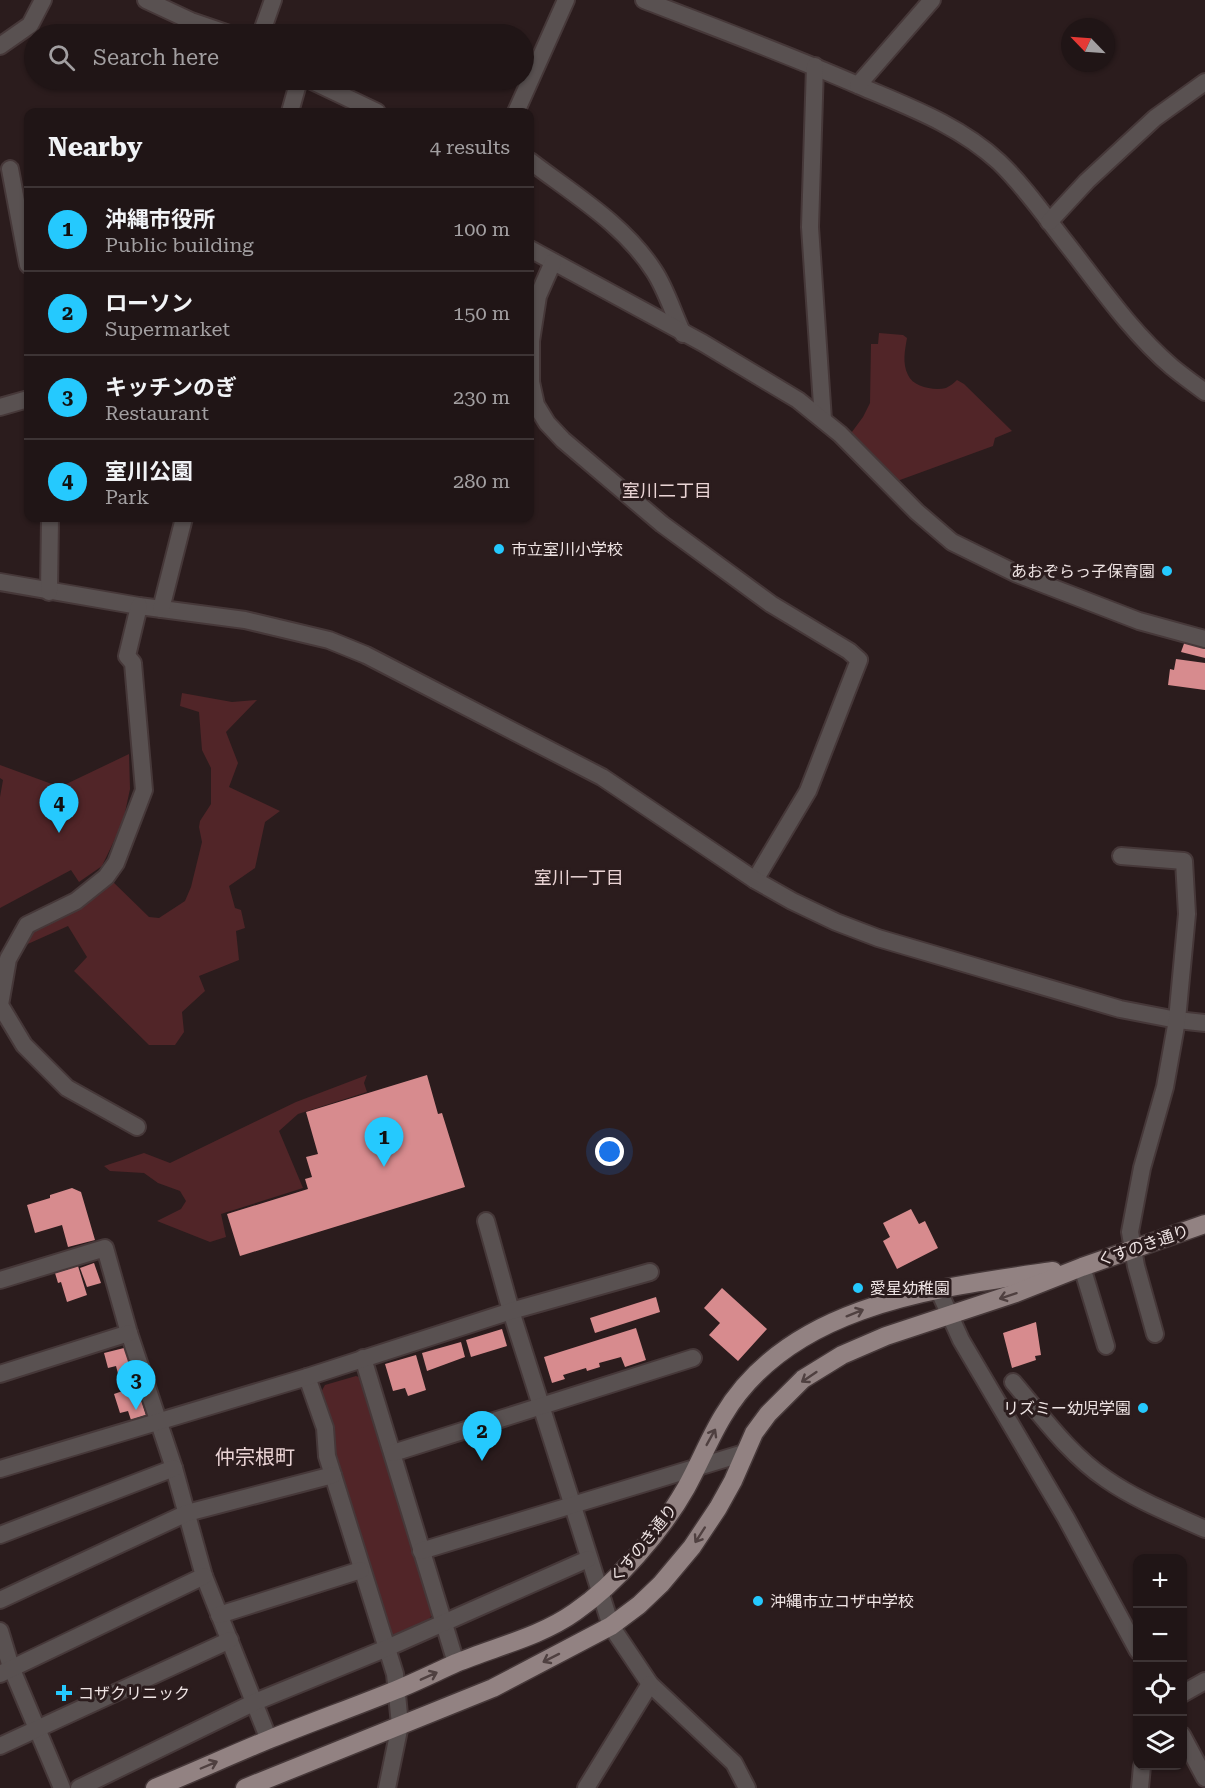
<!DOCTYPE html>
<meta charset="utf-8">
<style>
body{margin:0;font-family:"Roboto Serif","Noto Sans JP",serif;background:#2d2223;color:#f1f3f6}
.controls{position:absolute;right:18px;bottom:18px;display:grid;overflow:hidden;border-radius:12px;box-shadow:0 2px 4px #0004}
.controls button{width:54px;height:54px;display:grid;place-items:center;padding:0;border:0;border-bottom:2px solid #3d3435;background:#201516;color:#f1f3f6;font:30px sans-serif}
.compass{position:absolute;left:1061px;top:18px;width:54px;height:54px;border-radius:50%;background:#201516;box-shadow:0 2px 4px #0004;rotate:295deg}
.you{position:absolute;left:610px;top:1152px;width:21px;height:21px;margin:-15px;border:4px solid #fff;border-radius:50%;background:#1a73e8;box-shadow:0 0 0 9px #1a73e833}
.badge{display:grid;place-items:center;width:39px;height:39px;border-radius:50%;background:#25c9fe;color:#111;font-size:20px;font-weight:700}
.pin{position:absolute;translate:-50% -50px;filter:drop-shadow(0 2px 3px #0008)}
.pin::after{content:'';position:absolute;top:32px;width:21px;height:18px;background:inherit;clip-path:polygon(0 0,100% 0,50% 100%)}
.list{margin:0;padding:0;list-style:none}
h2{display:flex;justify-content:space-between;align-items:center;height:78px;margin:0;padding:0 24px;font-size:26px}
h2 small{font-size:20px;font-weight:400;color:#a29fa1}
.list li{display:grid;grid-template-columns:39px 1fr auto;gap:18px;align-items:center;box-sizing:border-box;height:84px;padding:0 24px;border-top:2px solid #3d3435}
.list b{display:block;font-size:22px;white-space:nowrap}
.list p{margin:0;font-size:20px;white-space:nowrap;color:#a29fa1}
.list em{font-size:20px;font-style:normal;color:#a29fa1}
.icon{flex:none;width:33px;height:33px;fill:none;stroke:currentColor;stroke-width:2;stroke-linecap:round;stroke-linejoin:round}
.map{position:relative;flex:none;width:1205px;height:1788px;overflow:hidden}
.search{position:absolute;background:#201516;box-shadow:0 2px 4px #0004;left:24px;top:24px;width:510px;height:66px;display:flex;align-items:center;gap:15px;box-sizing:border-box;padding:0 21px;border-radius:33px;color:#a29fa1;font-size:22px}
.panel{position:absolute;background:#201516;box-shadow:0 2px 4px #0004;left:24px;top:108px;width:510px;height:414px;border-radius:12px}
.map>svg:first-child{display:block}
</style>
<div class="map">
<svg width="1205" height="1788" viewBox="0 0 1205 1788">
<rect width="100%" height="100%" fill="#2b1c1d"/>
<g fill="#512528">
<path d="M879,333L903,335L907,338C905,350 902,363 908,375C913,387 934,391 946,388C950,386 954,383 957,380L964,384L1012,431L995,438L993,446L889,484L846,440L863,417L870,403L871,344H878Z"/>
<path d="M182,693L232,702L257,700L226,732L238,763L229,787L280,811L265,822L255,868L229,886L235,908L241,910L245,928L236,931L239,960L199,976L205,991L182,1012L184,1032L175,1045H149L74,971L87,957L68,926L21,947L30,930L110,879L149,917L159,918L185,901L191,887L202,842L199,827L200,821L211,804V768L202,750L199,712L180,706Z"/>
<path d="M129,754L130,789L123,822L102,866L79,882L71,870L0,908V797L3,780L0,778V765L60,787Z"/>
<path d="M367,1075L364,1083L367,1092L298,1114L279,1131L303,1188L221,1214L226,1237L210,1242L157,1221L181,1209L186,1201L180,1191L158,1183L144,1173L110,1171L104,1166L144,1153L170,1163L296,1102Z"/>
<path d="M356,1376L365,1379L433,1613L429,1620L395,1635L386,1632L332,1455L320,1394L325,1385Z"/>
</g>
<g fill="#d78b8e">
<path d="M1186,638L1205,642V658L1181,652Z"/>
<path d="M1176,659L1205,663V690L1168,685L1170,669L1174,670Z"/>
<path d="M427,1075L438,1114L442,1113L465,1187L240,1256L227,1214L308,1189L305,1179L312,1177L306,1157L318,1154L306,1112Z"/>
<path d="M72,1188L81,1192L95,1240L68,1247L62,1225L35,1233L27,1205L50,1198V1195Z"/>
<path d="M911,1209L919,1224L925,1221L938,1248L897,1269L883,1241L890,1237L883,1223Z"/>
<path d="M94,1263L101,1283L87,1287L80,1268Z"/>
<path d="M78,1266L87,1295L67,1302L61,1282L58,1283L55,1273Z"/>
<path d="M722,1288L767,1329L738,1361L709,1335L720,1323L704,1308Z"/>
<path d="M656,1297L660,1312L595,1333L590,1318Z"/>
<path d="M1036,1322L1041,1355L1035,1356L1036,1360L1012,1368L1003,1333Z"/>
<path d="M636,1328L646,1360L625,1367L621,1357L599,1363L600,1367L587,1371L586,1368L563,1375L565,1379L552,1383L544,1357Z"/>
<path d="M502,1329L507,1346L471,1357L466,1340Z"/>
<path d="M461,1342L465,1357L427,1371L422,1353Z"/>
<path d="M124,1348L129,1352L137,1381L121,1385L116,1366L108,1368L104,1353Z"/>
<path d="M416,1355L426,1390L408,1396L405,1388L393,1391L385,1364Z"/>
<path d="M137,1386L146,1415L131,1420L128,1411L120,1413L114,1394Z"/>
</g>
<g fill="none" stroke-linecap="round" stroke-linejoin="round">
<g stroke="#463839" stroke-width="20">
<g id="minor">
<path d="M146,0L191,21L229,34"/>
<path d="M644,0C716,28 789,55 860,86C909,107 959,125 999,162C1024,186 1044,215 1066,243C1099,285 1131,332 1172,367C1183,376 1194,384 1205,392"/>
<path d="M261,34L273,0"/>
<path d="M0,46L30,25L43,0"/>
<path d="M815,66L810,227L823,420"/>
<path d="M310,80L377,112"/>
<path d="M858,85L932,0"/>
<path d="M290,112L299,80"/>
<path d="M516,112L566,0"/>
<path d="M530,161C573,194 624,224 654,271C666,289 673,313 683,334"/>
<path d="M10,169L28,265"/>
<path d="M1049,222L1087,181L1155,118L1205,82"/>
<path d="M530,249L703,343L798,400L840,434L917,512L952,542L1017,574L1139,621L1205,639"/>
<path d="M553,262L538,296L531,341V382L536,405L547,423L563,440L662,524L771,604L849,651L859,660L808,791L755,880"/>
<path d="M0,407L28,399"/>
<path d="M0,582L139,606L245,620L329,640L366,655L602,777L755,880L792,901L836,922L878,938L1120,1009L1177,1020L1205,1023"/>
<path d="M49,592L50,518"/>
<path d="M161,609L184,518"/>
<path d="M1121,856L1184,861L1187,914L1177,1020L1165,1087L1142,1168L1130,1232L1136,1266L1155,1334"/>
<path d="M137,1127L67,1088L24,1045L0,1005L8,959L27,925L76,901L106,877L116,863L144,790L133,663L127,656L139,606"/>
<path d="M486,1221L511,1311L611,1626L650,1684L734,1763L747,1788"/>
<path d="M1082,1267L1106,1346"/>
<path d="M0,1280L105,1248L129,1333L174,1468L204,1576L269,1740"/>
<path d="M938,1289L961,1340L1066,1518L1138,1651"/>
<path d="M363,1358L456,1663"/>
<path d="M0,1374L129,1333"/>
<path d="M307,1377L325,1428L327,1456L333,1475L395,1674L400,1725L387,1788"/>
<path d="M1013,1382C1042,1416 1069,1454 1106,1479C1136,1500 1172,1514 1205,1529"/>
<path d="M393,1453L693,1358"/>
<path d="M0,1469L307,1377L511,1311L650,1272"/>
<path d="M0,1535L174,1468"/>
<path d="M421,1551L744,1453"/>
<path d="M0,1600L187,1513L333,1475"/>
<path d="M219,1615L361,1570"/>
<path d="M0,1631L11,1667L62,1788"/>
<path d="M0,1674L204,1576"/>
<path d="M1182,1694L1205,1681"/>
<path d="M1182,1735L1205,1778"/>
<path d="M0,1746L230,1640"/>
<path d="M79,1788L255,1702L387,1648L588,1559"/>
<path d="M586,1788L650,1684"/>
<path d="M1140,1788L1142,1766"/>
</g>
</g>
<g stroke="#463839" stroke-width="21">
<g id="major">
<path d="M155,1788C194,1772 231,1755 270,1739C312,1722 354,1707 396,1690C416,1682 436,1672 456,1663C494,1647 540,1637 575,1612C617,1583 661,1532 686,1488C699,1465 709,1439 723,1416C789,1304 937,1288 1053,1271"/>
<path d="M245,1788L493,1688L611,1626L639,1605L661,1584L692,1547L718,1508L733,1481L754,1433L768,1414L803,1379L842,1355L886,1336L1016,1293L1082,1267L1205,1224"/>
</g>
</g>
<use href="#minor" stroke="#595151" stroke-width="16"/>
<use href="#major" stroke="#928282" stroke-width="18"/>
</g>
<defs><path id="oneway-shaft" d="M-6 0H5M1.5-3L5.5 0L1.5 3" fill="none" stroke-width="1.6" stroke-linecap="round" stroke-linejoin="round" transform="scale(1.5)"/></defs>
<g stroke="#4f4040">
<use href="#oneway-shaft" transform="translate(1008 1296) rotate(162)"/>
<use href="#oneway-shaft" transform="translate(855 1313) rotate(-22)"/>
<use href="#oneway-shaft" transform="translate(809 1377) rotate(146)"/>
<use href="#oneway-shaft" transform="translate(711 1437) rotate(-61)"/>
<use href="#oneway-shaft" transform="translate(700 1535) rotate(123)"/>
<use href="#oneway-shaft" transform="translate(551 1658) rotate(153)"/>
<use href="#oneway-shaft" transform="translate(429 1676) rotate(-24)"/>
<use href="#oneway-shaft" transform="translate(209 1765) rotate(-23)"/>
</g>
<g fill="#25c9fe" stroke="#2b1c1d" stroke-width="2">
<circle cx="499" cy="549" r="6"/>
<circle cx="1167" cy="571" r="6"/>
<circle cx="858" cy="1288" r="6"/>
<circle cx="1143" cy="1408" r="6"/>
<circle cx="758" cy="1601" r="6"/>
<path d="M61 1684h6v6h6v6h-6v6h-6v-6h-6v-6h6z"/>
</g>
<g text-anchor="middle" stroke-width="6" stroke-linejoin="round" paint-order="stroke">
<g font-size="16" fill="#eee3e3" stroke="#2b1c1d" text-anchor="start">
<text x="511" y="555">市立室川小学校</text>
<text x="1155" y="577" text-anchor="end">あおぞらっ子保育園</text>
<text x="870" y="1294">愛星幼稚園</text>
<text x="1131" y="1414" text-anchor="end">リズミー幼児学園</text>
<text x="770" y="1607">沖縄市立コザ中学校</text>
<text x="78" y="1699">コザクリニック</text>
</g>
<g font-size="16" fill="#eee3e3" stroke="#2b1c1d">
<text transform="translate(1143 1245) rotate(-19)" y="6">くすのき通り</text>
<text transform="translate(643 1543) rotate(-51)" y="6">くすのき通り</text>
</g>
<g font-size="18" fill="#ead4d5" stroke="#2b1c1d">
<text x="667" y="497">室川二丁目</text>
<text x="579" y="884">室川一丁目</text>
</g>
<g font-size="20" fill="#ead4d5" stroke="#2b1c1d">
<text x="255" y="1464">仲宗根町</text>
</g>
</g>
</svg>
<div class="controls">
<button>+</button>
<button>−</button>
<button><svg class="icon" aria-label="locate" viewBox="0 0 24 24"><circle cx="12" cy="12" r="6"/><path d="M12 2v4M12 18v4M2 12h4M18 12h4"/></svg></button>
<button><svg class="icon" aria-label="layers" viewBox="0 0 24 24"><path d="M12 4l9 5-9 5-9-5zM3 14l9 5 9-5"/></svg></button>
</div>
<svg class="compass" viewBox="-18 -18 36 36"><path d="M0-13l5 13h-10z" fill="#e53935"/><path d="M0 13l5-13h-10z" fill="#a29fa1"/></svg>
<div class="you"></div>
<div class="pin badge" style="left:384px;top:1167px">1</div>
<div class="pin badge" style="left:482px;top:1461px">2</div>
<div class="pin badge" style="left:136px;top:1410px">3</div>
<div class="pin badge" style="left:59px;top:833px">4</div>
<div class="search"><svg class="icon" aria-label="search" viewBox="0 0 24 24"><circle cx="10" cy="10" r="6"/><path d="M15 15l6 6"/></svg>Search here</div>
<section class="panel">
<h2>Nearby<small>4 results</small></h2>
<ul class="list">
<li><span class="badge">1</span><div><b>沖縄市役所</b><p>Public building</p></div><em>100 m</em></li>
<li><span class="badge">2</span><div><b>ローソン</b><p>Supermarket</p></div><em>150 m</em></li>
<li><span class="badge">3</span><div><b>キッチンのぎ</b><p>Restaurant</p></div><em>230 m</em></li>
<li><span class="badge">4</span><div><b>室川公園</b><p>Park</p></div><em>280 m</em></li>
</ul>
</section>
</div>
